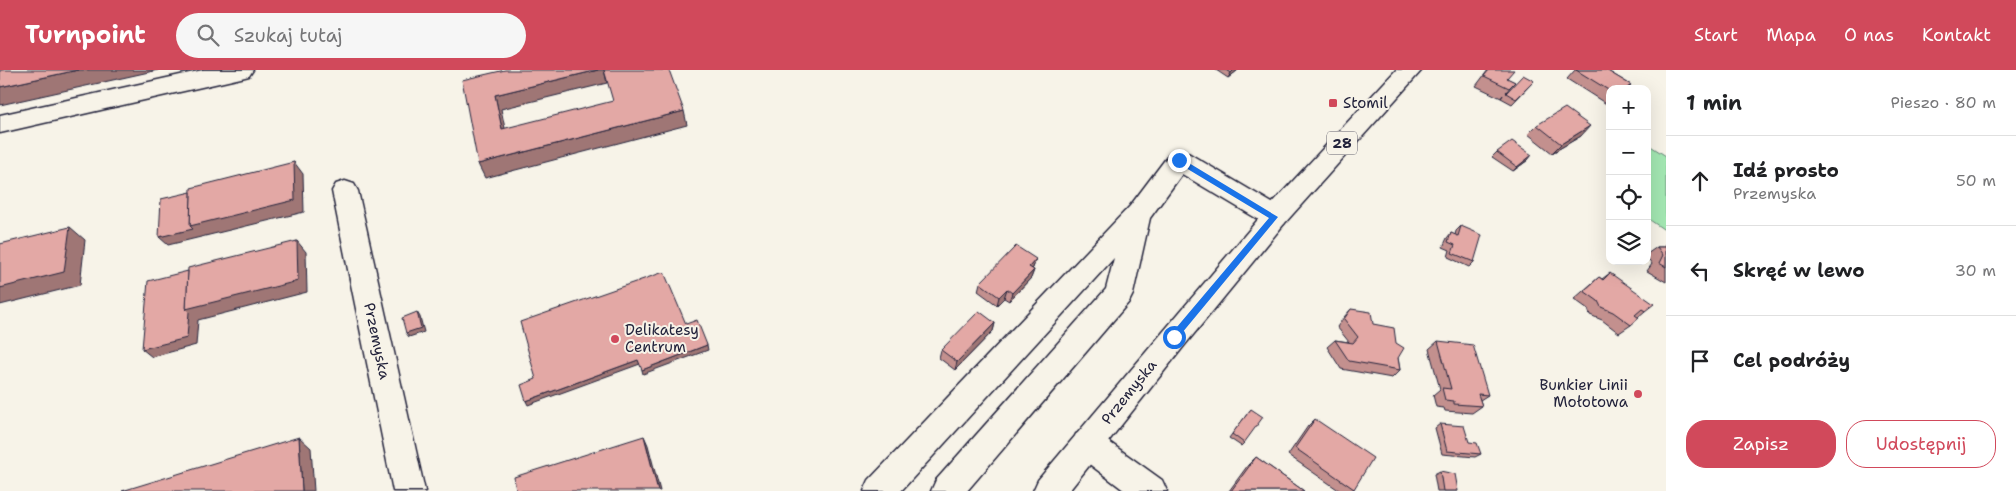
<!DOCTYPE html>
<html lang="pl">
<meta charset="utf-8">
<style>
body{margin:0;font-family:"Shantell Sans",sans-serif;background:#f6f6f6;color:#202124}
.controls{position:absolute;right:15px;top:15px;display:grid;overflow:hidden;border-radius:10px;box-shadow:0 5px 20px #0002}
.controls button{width:45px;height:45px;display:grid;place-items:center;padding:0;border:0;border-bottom:1px solid #e0e0e0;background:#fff;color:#202124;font:25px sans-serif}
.stop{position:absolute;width:15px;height:15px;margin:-11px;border:4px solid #1a73e8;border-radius:50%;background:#fff}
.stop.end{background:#1a73e8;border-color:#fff;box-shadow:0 1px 5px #0008}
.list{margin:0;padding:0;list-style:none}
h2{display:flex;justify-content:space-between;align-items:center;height:65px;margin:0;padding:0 20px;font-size:21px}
h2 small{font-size:16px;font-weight:400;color:#757577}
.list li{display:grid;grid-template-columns:32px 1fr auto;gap:15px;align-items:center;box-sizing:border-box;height:90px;padding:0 20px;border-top:1px solid #e0e0e0}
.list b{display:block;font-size:19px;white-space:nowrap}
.list p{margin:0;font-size:16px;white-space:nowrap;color:#757577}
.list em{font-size:16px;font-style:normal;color:#757577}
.actions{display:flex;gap:10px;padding:15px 20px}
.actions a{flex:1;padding:11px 0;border:1px solid #d1495b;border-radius:20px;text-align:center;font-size:18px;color:#d1495b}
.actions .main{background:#d1495b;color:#fff}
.icon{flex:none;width:28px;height:28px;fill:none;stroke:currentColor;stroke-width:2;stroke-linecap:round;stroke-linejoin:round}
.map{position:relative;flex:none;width:1666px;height:421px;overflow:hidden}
header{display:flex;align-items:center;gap:30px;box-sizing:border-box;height:70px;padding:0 25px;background:#d1495b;color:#fff}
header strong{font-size:24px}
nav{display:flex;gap:28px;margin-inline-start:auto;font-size:18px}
.search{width:350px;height:45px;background:#f6f6f6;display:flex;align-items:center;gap:12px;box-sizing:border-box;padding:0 18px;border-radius:28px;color:#757577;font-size:19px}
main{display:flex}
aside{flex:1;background:#fff}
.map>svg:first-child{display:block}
</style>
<header>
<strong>Turnpoint</strong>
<div class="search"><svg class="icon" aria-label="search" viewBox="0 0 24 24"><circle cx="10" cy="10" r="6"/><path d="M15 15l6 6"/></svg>Szukaj tutaj</div>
<nav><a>Start</a><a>Mapa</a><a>O nas</a><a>Kontakt</a></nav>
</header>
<main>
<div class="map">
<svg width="1666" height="421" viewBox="0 0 1666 421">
<rect width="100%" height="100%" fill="#f7f3e8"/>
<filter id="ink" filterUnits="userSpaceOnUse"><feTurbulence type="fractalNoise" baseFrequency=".02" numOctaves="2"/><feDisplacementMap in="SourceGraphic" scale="10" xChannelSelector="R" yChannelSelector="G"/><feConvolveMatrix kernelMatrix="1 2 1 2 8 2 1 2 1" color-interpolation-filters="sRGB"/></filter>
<g filter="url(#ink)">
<path fill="#a3e7b2" stroke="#628476" d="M1649,75L1666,86V161L1647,148V77Z"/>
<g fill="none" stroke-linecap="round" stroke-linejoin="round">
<g stroke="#22223b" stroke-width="3">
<g id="minor">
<path d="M203,0H253L249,6L241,8L0,63V45Z"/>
<path d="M1179,80L1188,83L1284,140L1288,147L1284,154L1275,158L1266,154L1182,104L1150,148L1133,224L1129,232L967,421H931L936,410L1106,219L1114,188L901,421H864L869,410L1130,136L1170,83Z"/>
<path d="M345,111L354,114L358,121L425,421H393L332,121L336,114Z"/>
<path d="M1087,360L1098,364L1162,410L1167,421H1125L1076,384L1072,374L1076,364Z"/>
</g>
</g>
<g stroke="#22223b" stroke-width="3">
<path id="major" d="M1396,0H1422L1284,154L1184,276L1069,421H1033L1038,410L1266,140Z"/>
</g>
<use href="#minor" fill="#f7f3e8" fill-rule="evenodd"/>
<use href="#major" fill="#f7f3e8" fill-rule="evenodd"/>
</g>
<g fill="#c3908e" stroke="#22223b">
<path d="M1216,0H1238L1228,8Z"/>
<path d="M1488,0L1515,12L1506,22L1534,11L1512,34L1501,28L1503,25L1501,28L1476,16Z"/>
<path d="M1575,0H1606L1631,15L1627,19H1610V34L1608,35L1567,9Z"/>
<path d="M1537,55L1581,66L1552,83L1528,64Z"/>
<path d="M1497,82L1528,90L1513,101L1492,87Z"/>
<path d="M1461,156L1474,192L1469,197L1448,187L1450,180L1443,177L1447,168L1451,163L1455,165L1456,161Z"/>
<path d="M1666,174V212L1647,201L1652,194L1647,187V184L1657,177H1663Z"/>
<path d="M1036,189L1033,198L1032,199L1034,200L1031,208L1009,231L1004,228L997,235L978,221L980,213Z"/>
<path d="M1610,203L1645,241L1638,247L1631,255L1619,263L1602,250L1590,245L1588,239L1574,229L1599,207L1602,209Z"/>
<path d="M1351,239L1373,254L1398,288L1400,300L1392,308L1341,299L1327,277L1335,270L1349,272L1337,257L1344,247Z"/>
<path d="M995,253L993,261L955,300L939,288L941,280Z"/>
<path d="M1438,271L1488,325L1480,330L1482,336L1472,343L1445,341L1444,338L1436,337L1433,325L1440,319L1429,279Z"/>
<path d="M1251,339L1244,373L1241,376L1229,368Z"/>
<path d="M1315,349L1354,419L1351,421H1340L1288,385L1308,356Z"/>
<path d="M1440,354L1469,372L1481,384L1475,387L1442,384L1435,358Z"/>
<path d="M1256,387L1304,421H1229L1248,395Z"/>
<path d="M1440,401L1458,421H1437L1434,404Z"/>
</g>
<g fill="#9f7674" stroke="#22223b">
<path d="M78,0H158L0,35V17Z"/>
<path d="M598,0H604L607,13L501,39L508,73L502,59L495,25Z"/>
<path d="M1234,0H1238L1228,8L1231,3Z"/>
<path d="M684,41L687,55L485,108L478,94Z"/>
<path d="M1590,56L1581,66L1552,83L1561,74Z"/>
<path d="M1532,85L1528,90L1513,101L1517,97Z"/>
<path d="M294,92L303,104L304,142L168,175L159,167L190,156Z"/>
<path d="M70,157L85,170L80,215L0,235V218Z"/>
<path d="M297,171L306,182L307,222L198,250L196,275L152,287L142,279L186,239Z"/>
<path d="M1036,189L1033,198L1026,205L1029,197Z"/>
<path d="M1034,200L1031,208L1009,231L1012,223Z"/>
<path d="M1007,219L1004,228L997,235L999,227Z"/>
<path d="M417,242L420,247L424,262L409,267L406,263Z"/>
<path d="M995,253L993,261L955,300L957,292Z"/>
<path d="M707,275L708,280L643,304L642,300Z"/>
<path d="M638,290L640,294L528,335L526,331Z"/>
<path d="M644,366L648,375L660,421H658Z"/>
<path d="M299,367L311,378L314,421H302Z"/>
</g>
<g fill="#e3a8a5" stroke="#22223b">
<path d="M0,0H78L0,17Z"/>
<path d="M505,0H598L495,25L502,59L613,31L604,0H669L684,41L478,94L462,10Z"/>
<path d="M1227,0H1234L1231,3Z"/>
<path d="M1489,0H1514L1507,8L1515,12L1509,18L1484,6Z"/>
<path d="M1576,0H1606L1631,15L1626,19H1610V21Z"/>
<path d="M1523,5L1534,11L1516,29L1506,23Z"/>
<path d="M1565,38L1590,56L1561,74L1537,55Z"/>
<path d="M1512,71L1532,85L1517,97L1497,82Z"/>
<path d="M294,92L295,130L190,156L191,118Z"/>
<path d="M191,122L190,156L193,159L159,167L161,129Z"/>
<path d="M1461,156L1482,165L1474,192L1452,183L1455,175L1448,172L1451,163L1458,166Z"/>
<path d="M70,157L64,202L0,218V174Z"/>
<path d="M297,171L298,211L186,239L188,198Z"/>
<path d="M1016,176L1036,189L1029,197L1034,200L1012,223L1007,219L999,227L980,213Z"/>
<path d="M1657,177H1666V197L1659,193L1663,185Z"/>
<path d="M188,201L186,239L189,242L187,268L142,279L148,211Z"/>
<path d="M664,202L686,254L697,250L707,275L642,300L638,290L526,331L521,315L536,309L520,252Z"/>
<path d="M1610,203L1654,234L1645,241L1642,239L1635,245L1639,248L1631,255L1613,242L1601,237L1598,231L1584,221L1599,207L1603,210Z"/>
<path d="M1351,239L1371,242L1373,254L1394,258L1396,273L1404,278L1398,288L1400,300L1349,291L1335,270L1353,273L1358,267L1344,249Z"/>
<path d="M979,241L995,253L957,292L941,280Z"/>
<path d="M417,242L421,258L406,263L402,248Z"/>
<path d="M1438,271L1473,275L1488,325L1478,324L1482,336L1454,334V331L1445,330L1442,318L1451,319Z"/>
<path d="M1251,339L1263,347L1244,373L1232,364Z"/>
<path d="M1315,349L1373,388L1354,419L1295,378Z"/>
<path d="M1440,354L1464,356L1469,372L1477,373L1481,384L1447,381Z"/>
<path d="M644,366L658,421H516L514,407Z"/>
<path d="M299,367L302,421H122Z"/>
<path d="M1256,387L1304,421H1231Z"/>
<path d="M1440,401L1455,404L1458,421H1443Z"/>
</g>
</g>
<path fill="#1a73e8" d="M1179,87L1278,147L1177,269H1171V264L1269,148L1176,92L1175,90Z"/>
<g fill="#d1495b" stroke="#f7f3e8" stroke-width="2">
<rect x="1328" y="28" width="10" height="10" rx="2.5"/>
<circle cx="615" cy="269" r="5"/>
<circle cx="1638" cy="324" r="5"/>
</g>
<g text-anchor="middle" stroke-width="4" stroke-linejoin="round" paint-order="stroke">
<rect fill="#f7f3e8" stroke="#62616f" stroke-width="1" x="1327" y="61.5" width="30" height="23" rx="4"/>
<g font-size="14" font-weight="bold" fill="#22223b">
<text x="1342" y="78">28</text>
</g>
<g font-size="15" fill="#22223b" stroke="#f7f3e8" text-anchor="start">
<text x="1343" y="38">Stomil</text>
<text x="625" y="265">Delikatesy<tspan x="625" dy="17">Centrum</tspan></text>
<text x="1628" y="320" text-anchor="end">Bunkier Linii<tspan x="1628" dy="17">Mołotowa</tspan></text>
</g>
<g font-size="15" fill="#22223b" stroke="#f7f3e8">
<text transform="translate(377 271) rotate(78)" y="5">Przemyska</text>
<text transform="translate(1129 322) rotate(-51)" y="5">Przemyska</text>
</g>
</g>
</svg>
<div class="controls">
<button>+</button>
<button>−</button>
<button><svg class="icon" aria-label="locate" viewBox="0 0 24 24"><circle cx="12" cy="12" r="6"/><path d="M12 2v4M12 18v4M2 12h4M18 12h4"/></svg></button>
<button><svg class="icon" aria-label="layers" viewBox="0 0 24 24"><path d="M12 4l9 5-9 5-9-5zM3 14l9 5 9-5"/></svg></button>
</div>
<div class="stop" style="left:1174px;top:267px"></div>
<div class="stop end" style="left:1179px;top:90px"></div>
</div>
<aside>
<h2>1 min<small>Pieszo · 80 m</small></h2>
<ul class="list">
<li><svg class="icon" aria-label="ahead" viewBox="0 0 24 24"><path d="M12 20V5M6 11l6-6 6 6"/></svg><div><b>Idź prosto</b><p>Przemyska</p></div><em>50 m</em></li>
<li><svg class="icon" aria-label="left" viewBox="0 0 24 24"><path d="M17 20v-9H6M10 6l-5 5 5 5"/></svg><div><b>Skręć w lewo</b></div><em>30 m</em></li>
<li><svg class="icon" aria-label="arrive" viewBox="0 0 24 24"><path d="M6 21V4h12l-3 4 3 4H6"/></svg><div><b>Cel podróży</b></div></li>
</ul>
<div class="actions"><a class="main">Zapisz</a><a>Udostępnij</a></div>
</aside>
</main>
